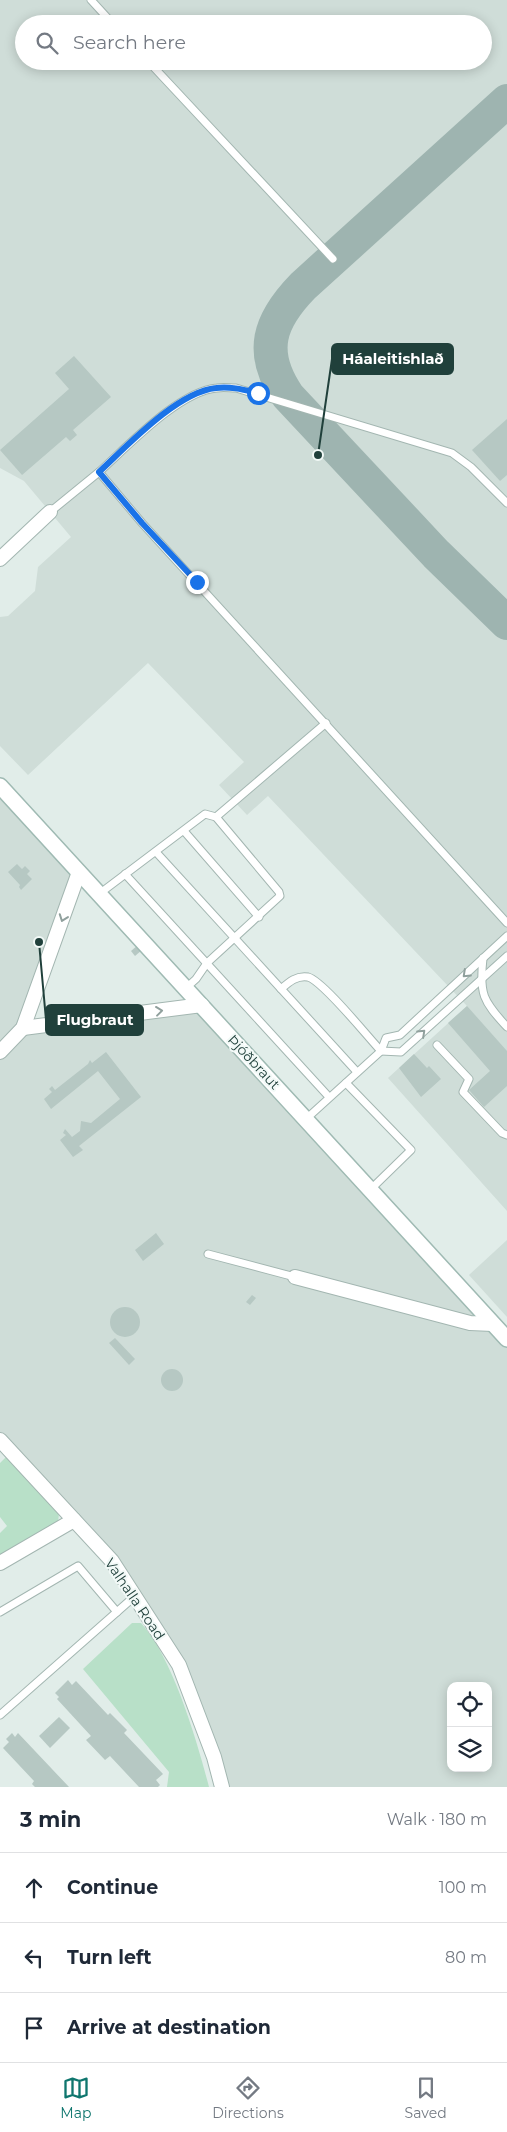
<!DOCTYPE html>
<meta charset="utf-8">
<style>
body{margin:0;font-family:Montserrat,sans-serif;background:#f2f2f3;color:#1f2937}
.controls{position:absolute;right:15px;bottom:15px;display:grid;overflow:hidden;border-radius:10px;box-shadow:0 2px 12px #0003}
.controls button{width:45px;height:45px;display:grid;place-items:center;padding:0;border:0;border-bottom:1px solid #e0e1e3;background:#fff;color:#1f2937;font:25px sans-serif}
.stop{position:absolute;width:15px;height:15px;margin:-11px;border:4px solid #1a73e8;border-radius:50%;background:#fff}
.stop.end{background:#1a73e8;border-color:#fff;box-shadow:0 1px 5px #0008}
.list{margin:0;padding:0;list-style:none}
h2{display:flex;justify-content:space-between;align-items:center;height:65px;margin:0;padding:0 20px;font-size:21px}
h2 small{font-size:16px;font-weight:400;color:#747a83}
.list li{display:grid;grid-template-columns:32px 1fr auto;gap:15px;align-items:center;box-sizing:border-box;height:70px;padding:0 20px;border-top:1px solid #e0e1e3}
.list b{display:block;font-size:19px;white-space:nowrap}
.list em{font-size:16px;font-style:normal;color:#747a83}
.icon{flex:none;width:28px;height:28px;fill:none;stroke:currentColor;stroke-width:2;stroke-linecap:round;stroke-linejoin:round}
.map{position:relative;flex:none;width:507px;height:1787px;overflow:hidden}
.search{position:absolute;background:#fff;box-shadow:0 2px 12px #0003;left:15px;right:15px;top:15px;height:55px;display:flex;align-items:center;gap:12px;box-sizing:border-box;padding:0 18px;border-radius:28px;color:#747a83;font-size:19px}
.sheet{height:275px;background:#fff}
nav{display:flex;justify-content:space-around;align-items:center;box-sizing:border-box;height:70px;border-top:1px solid #e0e1e3;background:#fff;font-size:14px;color:#747a83}
nav a{display:grid;justify-items:center;gap:2px}
nav .on{color:#0f766e}
.map>svg:first-child{display:block}
</style>
<div class="map">
<svg width="507" height="1787" viewBox="0 0 507 1787">
<rect width="100%" height="100%" fill="#e1ede9"/>
<g fill="#cfddd8" fill-rule="evenodd">
<path d="M0,0H507V1211L388,1078L467,1006L268,796L247,815L219,785L244,762L148,663L28,775L0,746V617L8,616L35,591L38,567L71,537L24,481L0,468ZM24,24H483V61H24Z"/>
<path d="M0,786L79,872L24,1027L202,1005L507,1339V1787H222L179,1665L112,1561L0,1440ZM451,1686H488V1768H451Z"/>
<path d="M507,1240V1317L469,1275Z"/>
</g>
<g fill="#b8e0c8">
<path d="M7,1456L59,1512L58,1524L50,1535L0,1571V1533L7,1526L0,1517V1463Z"/>
<path d="M132,1623H141C173,1658 197,1741 209,1787H167L169,1772L83,1669Z"/>
</g>
<g fill="none" stroke-linecap="round" stroke-linejoin="round">
<path stroke="#9eb4b0" stroke-width="34" d="M507,101L303,286C269,321 258,352 288,396L436,554L507,623"/>
</g>
<g fill="#b6c8c3">
<path d="M74,356L111,397L73,430L77,435L70,441L66,437L22,475L0,450L69,389L55,373Z"/>
<path d="M507,419V475L500,481L472,450Z"/>
<path d="M17,864L22,869L25,866L30,871L27,874L32,879L21,890L19,887L20,885L8,872Z"/>
<path d="M138,945L142,950L135,956L131,951Z"/>
<path d="M467,1006L507,1051V1086L484,1107L469,1090L490,1071L448,1023Z"/>
<path d="M106,1052L141,1097L79,1146L83,1150L73,1157L60,1140L66,1135L63,1133L65,1129L72,1137L80,1131L81,1121L91,1123L120,1099L98,1071L51,1109L44,1099L52,1092L49,1089L52,1086L55,1090L88,1064L90,1060L92,1063Z"/>
<path d="M414,1054L427,1068L429,1066L441,1079L421,1097L399,1068Z"/>
<path d="M156,1233L164,1244L143,1261L135,1250Z"/>
<path d="M252,1295L256,1298L250,1305L246,1302Z"/>
<circle cx="125" cy="1322" r="15"/>
<path d="M115,1338L135,1359L129,1365L109,1343Z"/>
<circle cx="172" cy="1380" r="11"/>
<path d="M68,1680L72,1685L76,1681L108,1715L110,1713L127,1730L124,1733L163,1774L156,1780L160,1785L158,1787H139L110,1756L105,1760L86,1740L91,1736L57,1699L59,1697L55,1693Z"/>
<path d="M59,1717L70,1728L50,1748L39,1736Z"/>
<path d="M12,1733L15,1737L18,1733L69,1787H35L32,1784L34,1781L3,1748L9,1742L6,1739Z"/>
</g>
<g fill="none" stroke-linecap="round" stroke-linejoin="round">
<g stroke="#a3b6b1" stroke-width="9">
<g id="lane">
<path d="M91,0L113,24"/>
<path d="M148,61L333,259"/>
<path d="M507,503L471,467L452,453L236,388C230,388 223,387 217,388C179,391 127,447 99,472L142,523L507,923"/>
<path d="M50,512L99,472"/>
<path d="M216,817L326,723"/>
<path d="M184,831L259,917"/>
<path d="M156,852L357,1072"/>
<path d="M125,874L329,1097"/>
<path d="M99,894L205,814L216,817L279,892L280,896L207,963L196,979L186,988"/>
<path d="M483,958C479,994 483,1001 507,1027"/>
<path d="M281,989C289,982 297,975 308,977C323,981 367,1036 381,1051L401,1052L507,956"/>
<path d="M437,1045L469,1079L463,1092L502,1133L507,1135"/>
<path d="M346,1083L411,1150L371,1189"/>
<path d="M306,1119L381,1051L386,1038L400,1035L507,936"/>
<path d="M208,1254L295,1277"/>
<path d="M0,1612L78,1566L117,1612"/>
<path d="M0,1715L135,1596"/>
</g>
</g>
<g stroke="#a3b6b1" stroke-width="16">
<g id="street">
<path d="M0,559L50,512"/>
<path d="M23,1028L202,1005"/>
<path d="M0,1052L23,1028L79,872"/>
<path d="M295,1277L470,1323L493,1324"/>
<path d="M0,1440L112,1561L179,1665L214,1757L222,1787"/>
<path d="M0,1563L74,1520"/>
</g>
</g>
<g stroke="#9fbab3" stroke-width="18">
<path id="secondary" d="M0,786L507,1339"/>
</g>
<use href="#lane" stroke="#fff" stroke-width="7"/>
<use href="#street" stroke="#fff" stroke-width="14"/>
<use href="#secondary" stroke="#fff" stroke-width="15"/>
</g>
<defs><path id="oneway-chevron" d="M-2-3.5L2.5 0L-2 3.5" fill="none" stroke-width="1.6" stroke-linecap="round" stroke-linejoin="round" transform="scale(1.25)"/></defs>
<g stroke="#90a09d">
<use href="#oneway-chevron" transform="translate(63 918) rotate(110)"/>
<use href="#oneway-chevron" transform="translate(466 974) rotate(137)"/>
<use href="#oneway-chevron" transform="translate(159 1011) rotate(-7)"/>
<use href="#oneway-chevron" transform="translate(422 1033) rotate(-43)"/>
</g>
<g fill="none" stroke-linecap="round" stroke-linejoin="round">
<path stroke="#1a73e8" stroke-width="6" d="M197,582L142,523L99,472C127,446 177,392 216,388C230,386 245,390 258,393"/>
</g>
<g text-anchor="middle" stroke-width="4" stroke-linejoin="round" paint-order="stroke">
<g font-size="14" fill="#20403b" stroke="#f2f9f7">
<text transform="translate(254 1062) rotate(47)" y="5">Þjóðbraut</text>
<text transform="translate(135 1599) rotate(56)" y="5">Valhalla Road</text>
</g>
</g>
<path fill="none" stroke="#20403b" stroke-width="2" d="M318 455L332 359M39 942L46 1020"/>
<g fill="#20403b" stroke="#f2f9f7" stroke-width="2">
<circle cx="318" cy="455" r="5"/>
<circle cx="39" cy="942" r="5"/>
</g>
<g fill="#20403b" stroke="#20403b" stroke-width="2">
<rect x="332" y="344" width="121" height="30" rx="5"/>
<rect x="46" y="1005" width="97" height="30" rx="5"/>
</g>
<g font-size="15" text-anchor="middle" font-weight="bold" fill="#fff">
<text x="393" y="364">Háaleitishlað</text>
<text x="95" y="1025">Flugbraut</text>
</g>
</svg>
<div class="controls">
<button><svg class="icon" aria-label="locate" viewBox="0 0 24 24"><circle cx="12" cy="12" r="6"/><path d="M12 2v4M12 18v4M2 12h4M18 12h4"/></svg></button>
<button><svg class="icon" aria-label="layers" viewBox="0 0 24 24"><path d="M12 4l9 5-9 5-9-5zM3 14l9 5 9-5"/></svg></button>
</div>
<div class="stop" style="left:258px;top:393px"></div>
<div class="stop end" style="left:197px;top:582px"></div>
<div class="search"><svg class="icon" aria-label="search" viewBox="0 0 24 24"><circle cx="10" cy="10" r="6"/><path d="M15 15l6 6"/></svg>Search here</div>
</div>
<section class="sheet">
<h2>3 min<small>Walk · 180 m</small></h2>
<ul class="list">
<li><svg class="icon" aria-label="ahead" viewBox="0 0 24 24"><path d="M12 20V5M6 11l6-6 6 6"/></svg><div><b>Continue</b></div><em>100 m</em></li>
<li><svg class="icon" aria-label="left" viewBox="0 0 24 24"><path d="M17 20v-9H6M10 6l-5 5 5 5"/></svg><div><b>Turn left</b></div><em>80 m</em></li>
<li><svg class="icon" aria-label="arrive" viewBox="0 0 24 24"><path d="M6 21V4h12l-3 4 3 4H6"/></svg><div><b>Arrive at destination</b></div></li>
</ul>
</section>
<nav>
<a class="on"><svg class="icon" aria-label="map" viewBox="0 0 24 24"><path d="M3 6l6-2 6 2 6-2v14l-6 2-6-2-6 2zM9 4v14M15 6v14"/></svg>Map</a>
<a><svg class="icon" aria-label="directions" viewBox="0 0 24 24"><path d="M12 3l9 9-9 9-9-9zM9 14v-3h6M13 9l2 2-2 2"/></svg>Directions</a>
<a><svg class="icon" aria-label="saved" viewBox="0 0 24 24"><path d="M7 4h10v16l-5-4-5 4z"/></svg>Saved</a>
</nav>
